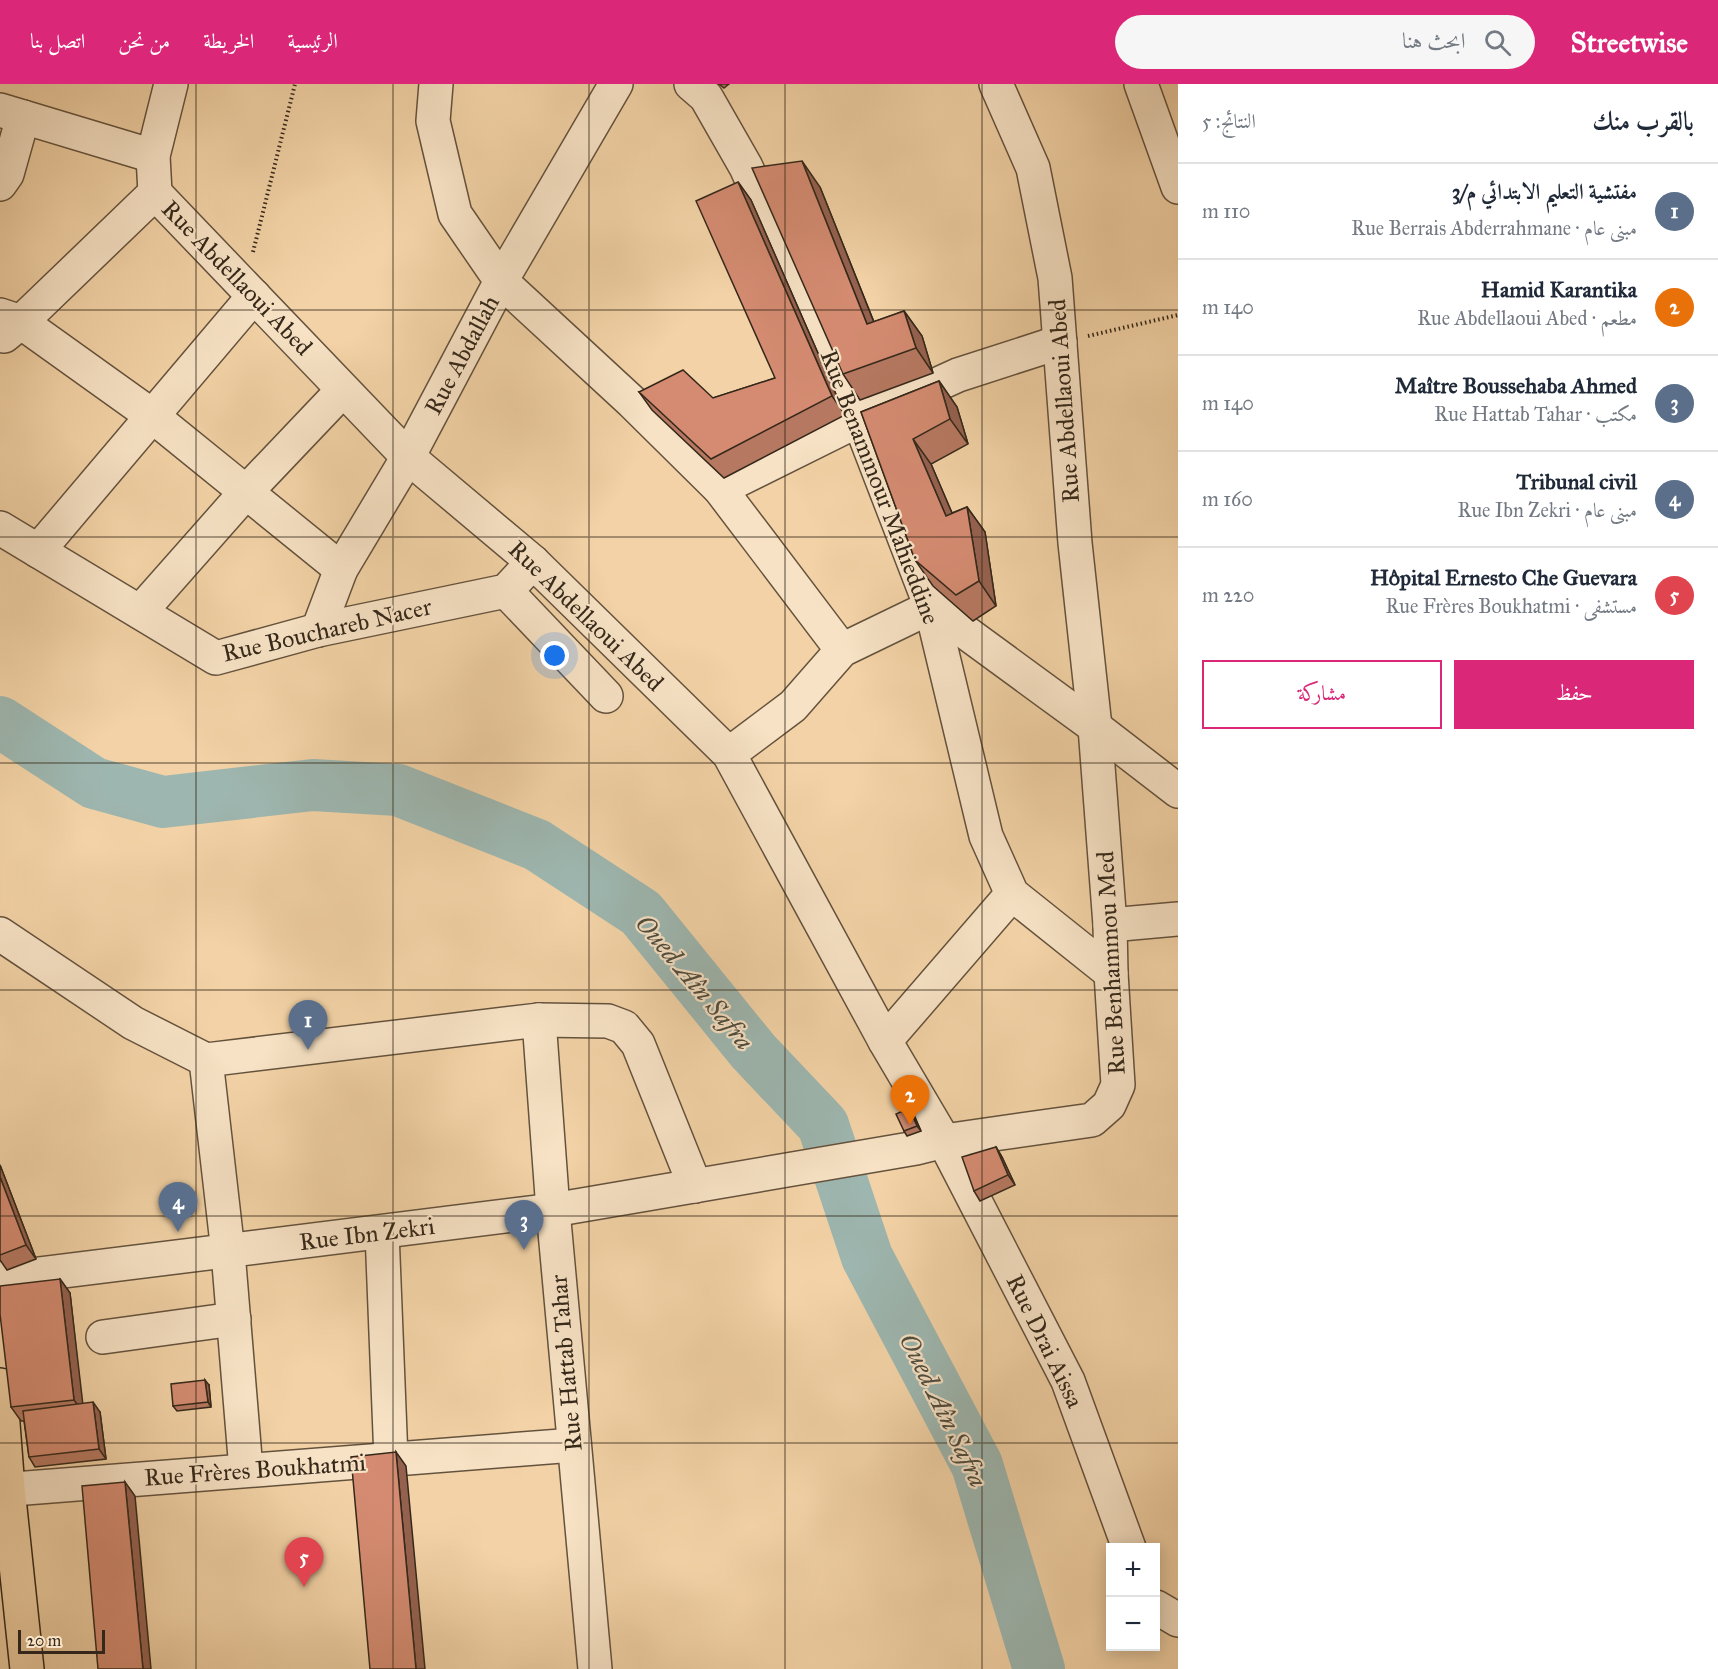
<!DOCTYPE html>
<html lang="ar">
<meta charset="utf-8">
<style>
body{margin:0;font-family:"IM FELL Great Primer",Amiri,serif;background:#f6f6f7;color:#1f2937;direction:rtl}
.controls{position:absolute;right:18px;bottom:18px;display:grid;overflow:hidden;border-radius:0px;box-shadow:0 3px 15px #0003}
.controls button{width:54px;height:54px;display:grid;place-items:center;padding:0;border:0;border-bottom:2px solid #e0e1e3;background:#fff;color:#1f2937;font:30px sans-serif}
.scale{position:absolute;left:18px;bottom:15px;width:87px;box-sizing:border-box;padding-left:6px;border:3px solid #35281a;border-top:0;font-size:16px;line-height:21px;white-space:nowrap;color:#35281a;-webkit-text-stroke:4px #f7e2c5;paint-order:stroke}
.you{position:absolute;left:555px;top:572px;width:21px;height:21px;margin:-15px;border:4px solid #fff;border-radius:50%;background:#1a73e8;box-shadow:0 0 0 9px #1a73e833}
.badge{display:grid;place-items:center;width:39px;height:39px;border-radius:50%;background:#db2777;color:#fff;font-size:20px;font-weight:700}
.pin{position:absolute;translate:-50% -50px;filter:drop-shadow(0 2px 3px #0008)}
.pin::after{content:'';position:absolute;top:32px;width:21px;height:18px;background:inherit;clip-path:polygon(0 0,100% 0,50% 100%)}
.list{margin:0;padding:0;list-style:none}
h2{display:flex;justify-content:space-between;align-items:center;height:78px;margin:0;padding:0 24px;font-size:26px}
h2 small{font-size:20px;font-weight:400;color:#747a83}
.list li{display:grid;grid-template-columns:39px 1fr auto;gap:18px;align-items:center;box-sizing:border-box;height:96px;padding:0 24px;border-top:2px solid #e0e1e3}
.list b{display:block;font-size:22px;white-space:nowrap}
.list p{margin:0;font-size:20px;white-space:nowrap;color:#747a83}
.list em{font-size:20px;font-style:normal;color:#747a83}
.actions{display:flex;gap:12px;padding:18px 24px}
.actions a{flex:1;padding:14px 0;border:2px solid #db2777;border-radius:0px;text-align:center;font-size:21px;color:#db2777}
.actions .main{background:#db2777;color:#fff}
.icon{flex:none;width:33px;height:33px;fill:none;stroke:currentColor;stroke-width:2;stroke-linecap:round;stroke-linejoin:round}
.map{position:relative;flex:none;width:1178px;height:1585px;overflow:hidden;direction:ltr}
header{display:flex;align-items:center;gap:36px;box-sizing:border-box;height:84px;padding:0 30px;background:#db2777;color:#fff}
header strong{font-size:28px}
nav{display:flex;gap:33px;margin-inline-start:auto;font-size:21px}
.search{width:420px;height:54px;background:#f6f6f7;display:flex;align-items:center;gap:15px;box-sizing:border-box;padding:0 21px;border-radius:33px;color:#747a83;font-size:22px}
main{display:flex}
aside{flex:1;background:#fff}
.map>svg:first-child{display:block}
</style>
<header>
<strong>Streetwise</strong>
<div class="search"><svg class="icon" aria-label="search" viewBox="0 0 24 24"><circle cx="10" cy="10" r="6"/><path d="M15 15l6 6"/></svg>ابحث هنا</div>
<nav><a>الرئيسية</a><a>الخريطة</a><a>من نحن</a><a>اتصل بنا</a></nav>
</header>
<main>
<aside>
<h2>بالقرب منك<small>النتائج: 5</small></h2>
<ul class="list">
<li><span class="badge" style="background:#5c6f8a">1</span><div><b>مفتشية التعليم الابتدائي م/3</b><p>مبنى عام · Rue Berrais Abderrahmane</p></div><em>110 m</em></li>
<li><span class="badge" style="background:#e8710a">2</span><div><b>Hamid Karantika</b><p>مطعم · Rue Abdellaoui Abed</p></div><em>140 m</em></li>
<li><span class="badge" style="background:#5c6f8a">3</span><div><b>Maître Boussehaba Ahmed</b><p>مكتب · Rue Hattab Tahar</p></div><em>140 m</em></li>
<li><span class="badge" style="background:#5c6f8a">4</span><div><b>Tribunal civil</b><p>مبنى عام · Rue Ibn Zekri</p></div><em>160 m</em></li>
<li><span class="badge" style="background:#e0444e">5</span><div><b>Hôpital Ernesto Che Guevara</b><p>مستشفى · Rue Frères Boukhatmi</p></div><em>220 m</em></li>
</ul>
<div class="actions"><a class="main">حفظ</a><a>مشاركة</a></div>
</aside>
<div class="map">
<svg width="1178" height="1585" viewBox="0 0 1178 1585">
<rect width="100%" height="100%" fill="#f2d2a6"/>
<filter id="stains"><feTurbulence type="fractalNoise" baseFrequency=".00333" numOctaves="4"/><feColorMatrix values="0 0 0 0 .2 0 0 0 0 .09 0 0 0 0 .02 0 0 0 .5 -.17"/></filter>
<radialGradient id="worn" r=".72"><stop offset=".6" stop-color="#630" stop-opacity="0"/><stop offset="1" stop-color="#630" stop-opacity=".3"/></radialGradient>
<g fill="none" stroke-linecap="round" stroke-linejoin="round">
<path stroke="#9db6af" stroke-width="52" d="M0,638L94,699L163,718L313,701L398,706L537,761L641,829L753,967L823,1041L867,1173L977,1381L1039,1585"/>
<g stroke="#64523d" stroke-width="36">
<g id="minor">
<path d="M171,0L153,72L155,109L408,373L533,478L729,670L885,957L944,1057L1068,1297L1129,1464"/>
<path d="M436,0L433,37L455,130L501,197L632,318L720,405L842,566"/>
<path d="M691,0L706,13L746,83L859,336L931,523L986,752L1012,810L1111,889"/>
<path d="M1141,0L1178,103"/>
<path d="M0,26L153,72"/>
<path d="M0,100L7,90L23,33"/>
<path d="M0,231L21,238L151,331L341,485"/>
<path d="M4,252L21,238L155,109"/>
<path d="M720,405L859,336L958,291L1060,258"/>
<path d="M0,444L216,574L318,546L506,507L533,478"/>
<path d="M38,467L254,212"/>
<path d="M506,507L606,612"/>
<path d="M140,528L246,408L343,306"/>
<path d="M318,546L341,485L408,373L501,197L616,0"/>
<path d="M729,670L793,622L842,566L931,523L1095,643L1178,707"/>
<path d="M1110,841L1178,835"/>
<path d="M0,850L133,939L206,976L539,936L608,937L624,943L638,960L695,1102"/>
<path d="M539,936L553,1126L595,1585"/>
<path d="M885,957L1012,810"/>
<path d="M206,976L228,1168L246,1386"/>
<path d="M382,1148L391,1375"/>
<path d="M0,1195L553,1126L916,1064L944,1057L1092,1036L1109,1021L1118,1001L1111,889L1110,841L1095,643L1075,459L1055,194L1033,84L996,0"/>
<path d="M103,1253L234,1235"/>
<path d="M0,1406L574,1361"/>
<path d="M1156,1523L1178,1536"/>
</g>
</g>
<g stroke="#35281a" stroke-width="36">
<path id="major" d="M0,1301L8,1405L27,1585"/>
</g>
<g stroke="#35281a" stroke-width="4" stroke-dasharray="1.5 3" stroke-linecap="butt">
<path d="M253,168L295,0"/>
<path d="M1088,252L1178,231"/>
</g>
<use href="#minor" stroke="#f7e2c5" stroke-width="33"/>
<use href="#major" stroke="#f2d2a6" stroke-width="33"/>
</g>
<g fill="#b67861" stroke="#35281a" stroke-width="1.5">
<path d="M719,0H729L724,4Z"/>
<path d="M738,98L751,116L845,331L724,394L652,326L639,308L713,314L775,294Z"/>
<path d="M820,103L874,238L904,227L922,252L933,289L860,316L843,290Z"/>
<path d="M939,297L957,323L968,360L931,380L952,429L967,423L985,448L996,522L973,537L933,502L915,476L861,328Z"/>
<path d="M909,1024L913,1029L921,1047L907,1052L904,1047Z"/>
<path d="M996,1063L1002,1073L1015,1101L980,1117L974,1107Z"/>
<path d="M0,1081L36,1175L7,1186L0,1176Z"/>
<path d="M60,1195L70,1209L82,1320L100,1328L106,1375L35,1383L29,1373L24,1337H21L11,1323Z"/>
<path d="M209,1301L211,1323L177,1327L173,1322Z"/>
</g>
<g fill="#94614f" stroke="#35281a" stroke-width="1.5">
<path d="M802,77L820,103L885,266L867,240Z"/>
<path d="M738,98L751,116L845,331L832,312Z"/>
<path d="M904,227L922,252L933,289L916,264Z"/>
<path d="M939,297L957,323L968,360L950,335Z"/>
<path d="M913,355L931,380L964,457L946,432Z"/>
<path d="M967,423L985,448L996,522L979,497Z"/>
<path d="M909,1024L913,1029L921,1047L917,1042Z"/>
<path d="M996,1063L1002,1073L1015,1101L1008,1091Z"/>
<path d="M0,1081L36,1175L26,1161L0,1093Z"/>
<path d="M60,1195L70,1209L84,1330L74,1316Z"/>
<path d="M205,1296L209,1301L211,1323L208,1318Z"/>
<path d="M93,1318L100,1328L106,1375L99,1365Z"/>
<path d="M396,1368L406,1382L425,1585H416Z"/>
<path d="M125,1398L135,1412L151,1585H143Z"/>
</g>
<g fill="#d48b71" stroke="#35281a" stroke-width="1.5">
<path d="M802,77L867,240L904,227L916,264L843,290L752,84Z"/>
<path d="M738,98L832,312L711,375L639,308L683,286L713,314L775,294L696,117Z"/>
<path d="M939,297L950,335L913,355L946,432L967,423L979,497L956,511L915,476L861,328Z"/>
<path d="M909,1024L917,1042L904,1047L896,1030Z"/>
<path d="M996,1063L1008,1091L974,1107L962,1073Z"/>
<path d="M0,1093L26,1161L0,1171Z"/>
<path d="M60,1195L74,1316L11,1323L0,1230V1202Z"/>
<path d="M205,1296L208,1318L173,1322L171,1300Z"/>
<path d="M93,1318L99,1365L29,1373L23,1327Z"/>
<path d="M396,1368L416,1585H370L351,1373Z"/>
<path d="M125,1398L143,1585H98L82,1402Z"/>
</g>
<path fill="none" stroke="#35281a" stroke-width="1.5" stroke-opacity="0.55" d="M196,0V1585M393,0V1585M589,0V1585M785,0V1585M982,0V1585M0,226H1178M0,453H1178M0,679H1178M0,906H1178M0,1132H1178M0,1359H1178"/>
<g text-anchor="middle" stroke-width="4.5" stroke-linejoin="round" paint-order="stroke">
<g font-size="24" fill="#35281a" stroke="#f7e2c5">
<text transform="translate(237 194) rotate(46)" y="8">Rue Abdellaoui Abed</text>
<text transform="translate(462 271) rotate(-62)" y="8">Rue Abdallah</text>
<text transform="translate(1064 317) rotate(-94)" y="8">Rue Abdellaoui Abed</text>
<text transform="translate(880 403) rotate(69)" y="8">Rue Benammour Mahieddine</text>
<text transform="translate(586 532) rotate(44)" y="8">Rue Abdellaoui Abed</text>
<text transform="translate(327 546) rotate(-13)" y="8">Rue Bouchareb Nacer</text>
<text transform="translate(1111 879) rotate(-93)" y="8">Rue Benhammou Med</text>
<text transform="translate(367 1150) rotate(-7)" y="8">Rue Ibn Zekri</text>
<text transform="translate(1045 1257) rotate(64)" y="8">Rue Drai Aissa</text>
<text transform="translate(566 1279) rotate(-95)" y="8">Rue Hattab Tahar</text>
<text transform="translate(255 1386) rotate(-4)" y="8">Rue Frères Boukhatmi</text>
</g>
<g font-size="26" font-style="italic" fill="#4f4c3f" stroke="#f7e2c5">
<text transform="translate(695 898) rotate(50)" y="9">Oued Aîn Safra</text>
<text transform="translate(944 1326) rotate(64)" y="9">Oued Aîn Safra</text>
</g>
</g>
<rect width="100%" height="100%" filter="url(#stains)"/>
<rect width="100%" height="100%" fill="url(#worn)"/>
</svg>
<div class="controls">
<button>+</button>
<button>−</button>
</div>
<div class="scale">20 m</div>
<div class="you"></div>
<div class="pin badge" style="left:308px;top:966px;background:#5c6f8a">1</div>
<div class="pin badge" style="left:910px;top:1041px;background:#e8710a">2</div>
<div class="pin badge" style="left:524px;top:1166px;background:#5c6f8a">3</div>
<div class="pin badge" style="left:178px;top:1148px;background:#5c6f8a">4</div>
<div class="pin badge" style="left:304px;top:1503px;background:#e0444e">5</div>
</div>
</main>
